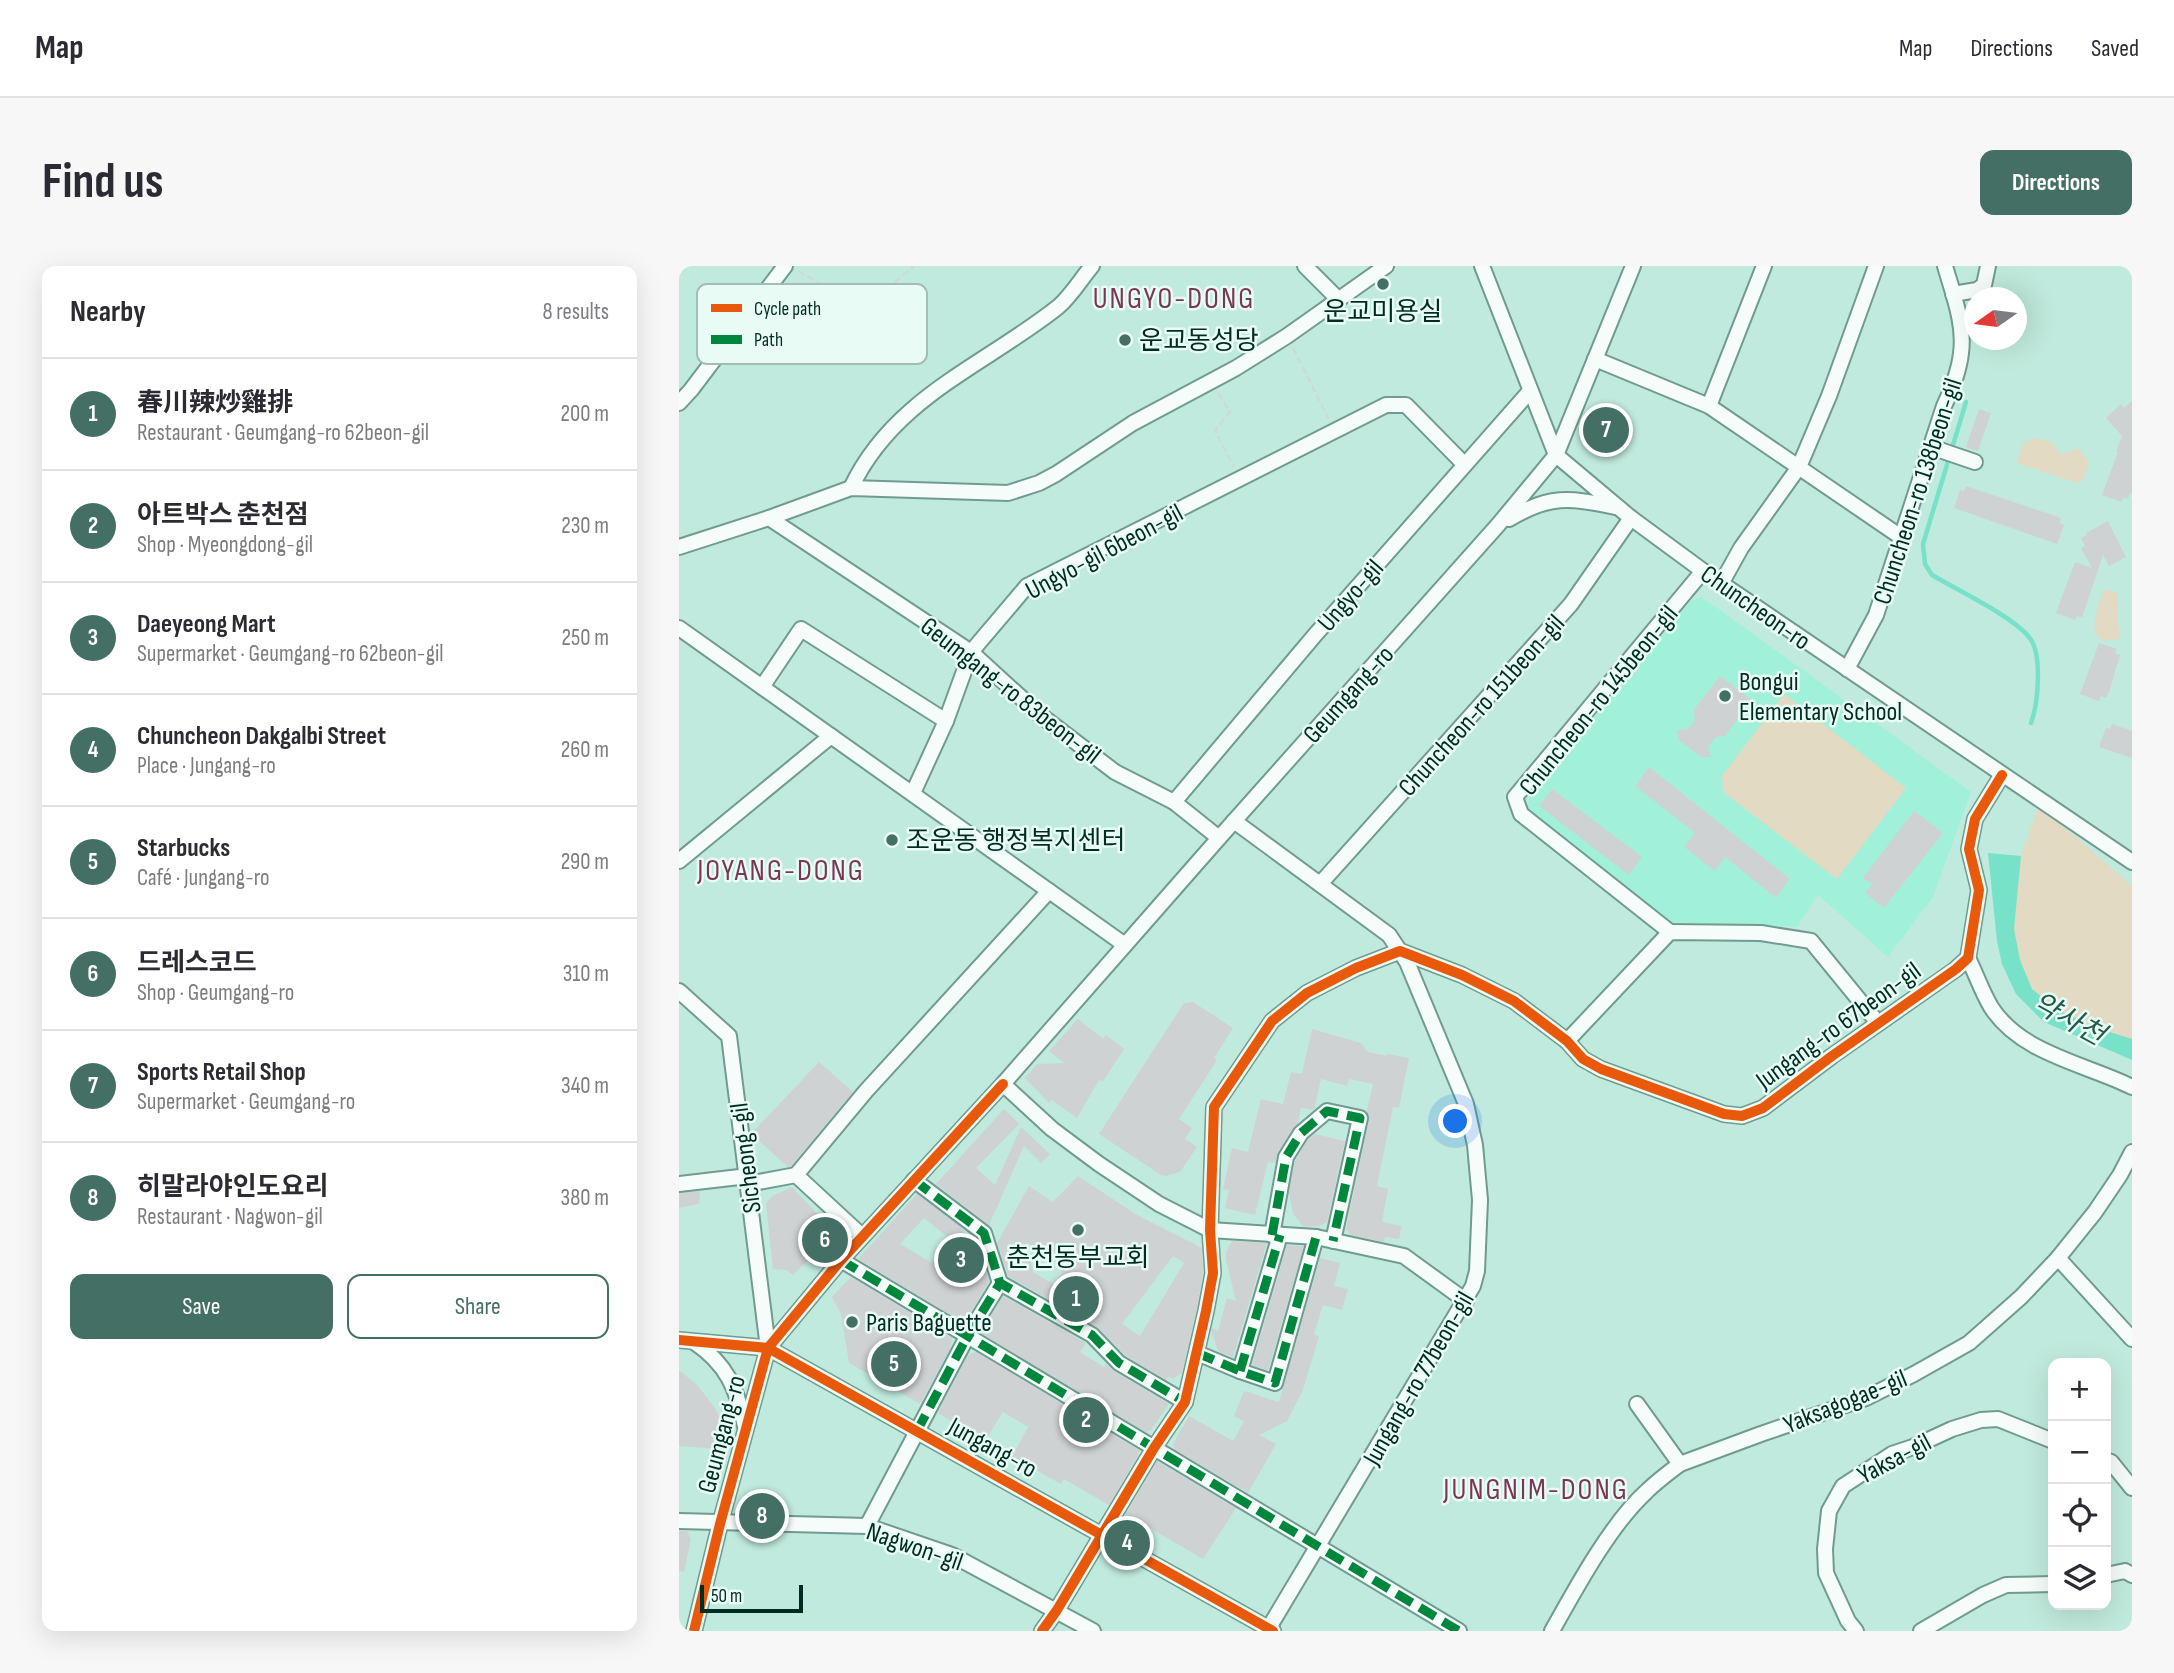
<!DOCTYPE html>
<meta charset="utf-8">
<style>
body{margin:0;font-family:"Sofia Sans Condensed","Noto Sans KR",sans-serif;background:#f7f7f7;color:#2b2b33}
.controls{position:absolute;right:21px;bottom:21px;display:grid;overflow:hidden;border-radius:14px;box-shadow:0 7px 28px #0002}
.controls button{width:63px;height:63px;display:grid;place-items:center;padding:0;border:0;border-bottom:2px solid #e1e1e2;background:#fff;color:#2b2b33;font:35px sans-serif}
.compass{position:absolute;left:1285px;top:21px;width:63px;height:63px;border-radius:50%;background:#fff;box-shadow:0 7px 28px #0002;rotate:256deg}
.scale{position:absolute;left:21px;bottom:18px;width:103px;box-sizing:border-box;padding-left:7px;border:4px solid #002d23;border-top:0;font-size:19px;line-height:24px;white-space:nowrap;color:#002d23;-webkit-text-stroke:5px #e9fbf5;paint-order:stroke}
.you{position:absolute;left:777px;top:856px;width:24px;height:24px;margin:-18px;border:5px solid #fff;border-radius:50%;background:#1a73e8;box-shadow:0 0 0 10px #1a73e833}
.badge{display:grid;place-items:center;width:46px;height:46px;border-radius:50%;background:#436f64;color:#fff;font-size:23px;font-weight:700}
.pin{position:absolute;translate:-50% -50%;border:4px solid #fff;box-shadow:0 2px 7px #0006}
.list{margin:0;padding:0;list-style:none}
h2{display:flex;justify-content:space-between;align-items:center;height:91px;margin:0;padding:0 28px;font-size:30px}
h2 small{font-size:23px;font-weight:400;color:#7c7c81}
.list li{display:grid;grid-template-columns:46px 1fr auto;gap:21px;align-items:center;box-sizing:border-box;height:112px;padding:0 28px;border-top:2px solid #e1e1e2}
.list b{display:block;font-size:26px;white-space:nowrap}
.list p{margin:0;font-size:23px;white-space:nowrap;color:#7c7c81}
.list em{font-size:23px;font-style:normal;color:#7c7c81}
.actions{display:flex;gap:14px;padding:21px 28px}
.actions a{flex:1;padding:16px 0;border:2px solid #436f64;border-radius:14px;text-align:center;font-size:24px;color:#436f64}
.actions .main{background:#436f64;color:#fff}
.icon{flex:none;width:38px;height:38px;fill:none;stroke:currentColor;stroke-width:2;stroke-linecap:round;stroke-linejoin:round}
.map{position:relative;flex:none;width:1453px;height:1365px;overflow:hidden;border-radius:14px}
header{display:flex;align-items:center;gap:42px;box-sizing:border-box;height:98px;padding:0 35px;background:#fff;border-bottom:2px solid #e1e1e2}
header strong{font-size:33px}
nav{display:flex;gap:38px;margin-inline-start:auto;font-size:24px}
.intro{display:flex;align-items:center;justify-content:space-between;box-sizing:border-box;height:168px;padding:0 42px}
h1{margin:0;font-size:49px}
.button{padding:18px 32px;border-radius:14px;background:#436f64;color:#fff;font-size:24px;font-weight:700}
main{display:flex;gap:42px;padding:0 42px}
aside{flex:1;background:#fff;border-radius:14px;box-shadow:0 7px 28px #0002}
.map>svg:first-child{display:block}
</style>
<header>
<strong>Map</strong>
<nav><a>Map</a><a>Directions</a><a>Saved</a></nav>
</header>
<div class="intro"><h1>Find us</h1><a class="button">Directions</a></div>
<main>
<aside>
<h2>Nearby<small>8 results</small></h2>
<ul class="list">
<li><span class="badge">1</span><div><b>春川辣炒雞排</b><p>Restaurant · Geumgang-ro 62beon-gil</p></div><em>200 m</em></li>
<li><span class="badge">2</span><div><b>아트박스 춘천점</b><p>Shop · Myeongdong-gil</p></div><em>230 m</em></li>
<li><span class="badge">3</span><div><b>Daeyeong Mart</b><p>Supermarket · Geumgang-ro 62beon-gil</p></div><em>250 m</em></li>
<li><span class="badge">4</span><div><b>Chuncheon Dakgalbi Street</b><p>Place · Jungang-ro</p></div><em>260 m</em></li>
<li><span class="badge">5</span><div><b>Starbucks</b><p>Café · Jungang-ro</p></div><em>290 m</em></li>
<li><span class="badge">6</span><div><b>드레스코드</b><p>Shop · Geumgang-ro</p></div><em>310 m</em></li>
<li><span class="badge">7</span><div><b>Sports Retail Shop</b><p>Supermarket · Geumgang-ro</p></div><em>340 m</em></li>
<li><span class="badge">8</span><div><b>히말라야인도요리</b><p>Restaurant · Nagwon-gil</p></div><em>380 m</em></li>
</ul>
<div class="actions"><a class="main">Save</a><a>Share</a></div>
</aside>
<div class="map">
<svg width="1453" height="1365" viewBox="0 0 1453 1365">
<rect width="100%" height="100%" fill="#c0eadd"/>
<path fill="#a1f1da" d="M1023,331L1292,526L1254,631L1209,691L1139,629L1118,661L990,656L848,544L850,530L1012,335Z"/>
<g fill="#e2dac2">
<path d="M1356,172L1373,176L1382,189L1396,183L1401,184L1410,197L1404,214L1397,217L1338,197L1344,177Z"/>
<path d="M1425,323L1439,327L1438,356L1441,372C1401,384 1419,341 1425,323Z"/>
<path d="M1105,428L1227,522L1158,613L1044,526L1043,510Z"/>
<path d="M1360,539L1453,620V773L1415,761L1379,744L1353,723L1341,694L1335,663L1342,590Z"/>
</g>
<path fill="#77e2c7" d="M1309,587L1342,590L1335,663L1341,694L1353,723L1379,744L1415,761L1453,773V794L1365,756L1337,728L1323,698L1318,675Z"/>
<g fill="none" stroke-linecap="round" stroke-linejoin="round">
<path stroke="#77e2c7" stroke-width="4.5" d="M1287,136L1244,278L1246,298L1253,309C1278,324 1333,350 1350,371C1364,387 1359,438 1352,457"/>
</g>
<g fill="#cfd2d3" fill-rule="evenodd">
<path d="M1453,135V228L1451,227L1449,233L1444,232L1442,236L1423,229L1439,186H1437L1443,170L1427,152L1442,138L1445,142Z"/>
<path d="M1300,143L1312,147L1299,185L1287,181Z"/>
<path d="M1287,220L1382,252L1381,257L1385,259L1378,278L1275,242L1281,224L1285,225Z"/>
<path d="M1429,255L1447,291L1430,300L1424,289L1403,351L1398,350L1396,354L1377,347L1396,296L1413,302L1402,282L1406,280L1402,272L1408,269L1407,267Z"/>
<path d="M1420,377L1438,383L1436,387L1441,389L1430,426L1427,432L1422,430L1420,435L1401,428Z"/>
<path d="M1041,410L1073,434L1046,470L1037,471L1029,481L1032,491H1022L1000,474L998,464L1009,463L1016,454L1014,445Z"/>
<path d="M1433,458L1453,465V492L1420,481L1427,462L1431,463Z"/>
<path d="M970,501L1111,613L1097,632L1046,591L1036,605L1005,581L1016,567L956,520Z"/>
<path d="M873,523L963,591L950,609L860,540Z"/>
<path d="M1235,545L1264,567L1205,642L1186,627L1193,618L1184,612Z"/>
<path d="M514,736L554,762L535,792L538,794L500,853L513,862L506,873L518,881L501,906L487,910L482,909L420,868L505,737Z"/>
<path d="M399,753L424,773L427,769L445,783L424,815L420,814L398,852L373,834L370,837L346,812L358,798L385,797L370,785Z"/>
<path d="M633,763L682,777L689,786L708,790V788L730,792L720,842L714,841L698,920L709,923L703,956L723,960L720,973L706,971L705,976L672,969L667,963L690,854L688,845L694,818L670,813L668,820L642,813L635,844L622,842L619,857L599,886L596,897L589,896L576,949L546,942L550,924L544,923L553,882L569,886L582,833L604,838L612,806L623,808Z"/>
<path d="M140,796L174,826L112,900L109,901L72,868Z"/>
<path d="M325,843L340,858L297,902L316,919L342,861L371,888L362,897L345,880L310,959L257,918Z"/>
<path d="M636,868L666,875L648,956L640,960L625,961L614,948L610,927L616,895L629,873Z"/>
<path d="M399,910L458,949L523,982L524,1006L518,1043L503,1107L494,1113L489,1111L487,1114L446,1089L418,1061L329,1010L318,977L350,920L374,936ZM347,976L386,1001L376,1019L354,1006ZM494,990L505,997L461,1070L443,1058Z"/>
<path d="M113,921L157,968L114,1009L107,1004L94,1003L87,938L93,930Z"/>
<path d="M21,925L20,938L0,942V927Z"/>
<path d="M238,928L282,961L300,1002L304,995L310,1016L285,1057L179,993ZM245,952L271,973L253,997L221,978Z"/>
<path d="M553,975L588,977L554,1091L539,1085L532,1064L533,1062L539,1065L548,1032L557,1035L547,994V986Z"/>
<path d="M608,979L625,980L589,1105L573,1099Z"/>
<path d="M641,992L661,997L655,1020L669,1023L663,1044L644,1039L635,1068L640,1070L624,1124L608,1155L580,1169L597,1178L569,1227L495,1183L494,1178L510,1150L554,1175L565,1155L555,1150L565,1125L600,1136Z"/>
<path d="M172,1011L273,1072L271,1083L241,1138L170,1097L162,1048L153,1031Z"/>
<path d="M324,1030L407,1077L401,1086L425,1101L427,1098L435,1105L490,1138L472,1164L467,1166L302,1067Z"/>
<path d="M297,1086L460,1184V1188L430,1239L385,1213L382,1218L333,1191L349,1161L324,1146L306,1175L259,1147L289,1089Z"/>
<path d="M0,1104L19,1120L36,1142L47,1161L39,1183L0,1180Z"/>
<path d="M478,1195L557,1242L524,1293L447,1248Z"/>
<path d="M0,1265H8L12,1273L5,1306L0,1305Z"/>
</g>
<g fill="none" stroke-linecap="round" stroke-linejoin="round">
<g stroke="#709b90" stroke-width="18">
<g id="minor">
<path d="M626,0L659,33"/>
<path d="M803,0L877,189L952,252L1024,305L1453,596"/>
<path d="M1274,28L1298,24L1305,19L1309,0"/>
<path d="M916,93L1030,140L1222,271"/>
<path d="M0,137L12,124L106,0"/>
<path d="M1030,140L1085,0"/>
<path d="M1252,181L1296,196"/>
<path d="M172,222C214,132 306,99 379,41C392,30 402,13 413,0"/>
<path d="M90,252L292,386L360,448L436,506L495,536L540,572"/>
<path d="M830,253C872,228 890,232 937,241"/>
<path d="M0,281L90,252L172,222L329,227L360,217L377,208L454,157L557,102L608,70L707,0"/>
<path d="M1042,318L1062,282L1120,201L1150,130L1197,0"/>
<path d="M0,362L446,679"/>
<path d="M1168,403L1197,349L1265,140C1273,123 1280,106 1282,87C1286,58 1274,28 1266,0"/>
<path d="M83,421L122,363L267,455"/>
<path d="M234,527L267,455L292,386L348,320L707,139H727L785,198"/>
<path d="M495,536L636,369L851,125"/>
<path d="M555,555L710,669L728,696L787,838L796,879L801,934L798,1005L794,1020L588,1365"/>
<path d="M0,595L152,470"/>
<path d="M641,618L892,338L952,252"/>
<path d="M991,666L842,548L836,531L1024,305"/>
<path d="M1289,692C1297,708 1303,726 1312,741C1342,788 1407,798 1453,821"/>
<path d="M0,725L50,770L89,1082"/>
<path d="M888,775L991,666L1082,667L1132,675L1199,757"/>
<path d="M324,818L373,863L420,898L480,938L531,964L637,971L725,990L787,1035"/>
<path d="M117,909L183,970"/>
<path d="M235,914L305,967L321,1017L413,1069L440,1097L506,1136"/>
<path d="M0,918L69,910"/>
<path d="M69,918L117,909L187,825L370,625"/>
<path d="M593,969L607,891L622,867L648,845L681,852L654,975"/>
<path d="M1379,992L1453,1073"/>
<path d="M162,994L780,1365"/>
<path d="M0,1074L89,1082L594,1365"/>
<path d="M15,1076C48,1098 58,1123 66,1160"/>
<path d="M518,1087L561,1105L596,1117L637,971"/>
<path d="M561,1105L601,969"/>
<path d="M958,1138L1001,1198"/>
<path d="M1427,1194L1432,1196L1453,1222"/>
<path d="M0,1255L188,1260L273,1289L414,1365"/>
<path d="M188,1260L289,1069L321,1017"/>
<path d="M1427,1309L1446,1305L1453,1309"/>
<path d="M15,1365L41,1258L89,1082L162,994L324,818L540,572L819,259L877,189L954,0"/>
<path d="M363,1365L378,1344L475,1182L506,1136L527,1045L534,1007L531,964L535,841L593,755L628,727L677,702L721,685L783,709L835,735L888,775L904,793L922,803L1045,848L1063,850L1084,842L1153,790L1277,703L1289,692L1300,624L1290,583L1296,553L1323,509"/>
<path d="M873,1365C897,1322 931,1259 967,1226C977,1216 989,1207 1001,1198L1082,1168L1187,1132L1235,1108L1290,1077L1342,1031L1379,992L1416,946L1441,909L1453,886"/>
<path d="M1177,1365L1169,1355L1147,1307L1146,1283L1150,1245L1164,1220L1213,1188L1234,1181L1273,1163L1302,1154L1319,1153L1374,1175"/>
<path d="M1242,1365L1304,1329L1327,1319L1374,1318"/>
</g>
</g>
<g stroke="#ccdbd6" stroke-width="2.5" stroke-dasharray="7 3.5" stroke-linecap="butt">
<path d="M119,5L184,42L235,0"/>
<path d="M614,82L649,152"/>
<path d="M539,127L551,146L536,165L555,201"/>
</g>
<use href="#minor" stroke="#f6fcfa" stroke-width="14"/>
<g stroke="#00873e" stroke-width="9" stroke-dasharray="18 9" stroke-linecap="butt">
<path d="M235,914L305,967L321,1017L413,1069L440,1097L506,1136"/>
<path d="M593,969L607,891L622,867L648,845L681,852L654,975"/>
<path d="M162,994L780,1365"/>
<path d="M518,1087L561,1105L596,1117L637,971"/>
<path d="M561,1105L601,969"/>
<path d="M238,1165L289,1069L321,1017"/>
</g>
<g stroke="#e9fbf5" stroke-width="15">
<g id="cycleway">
<path d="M0,1074L89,1082L594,1365"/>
<path d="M15,1365L41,1258L89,1082L162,994L324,818"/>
<path d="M363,1365L378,1344L475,1182L506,1136L527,1045L534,1007L531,964L535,841L593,755L628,727L677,702L721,685L783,709L835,735L888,775L904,793L922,803L1045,848L1063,850L1084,842L1153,790L1277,703L1289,692L1300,624L1290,583L1296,553L1323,509"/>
</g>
</g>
<use href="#cycleway" stroke="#e8590c" stroke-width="10"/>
</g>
<g fill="#436f64" stroke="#e9fbf5" stroke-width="2.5">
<circle cx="704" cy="18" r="7"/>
<circle cx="446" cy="74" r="7"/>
<circle cx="1046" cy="430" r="7"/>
<circle cx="213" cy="574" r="7"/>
<circle cx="399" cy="964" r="7"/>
<circle cx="173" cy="1056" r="7"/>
</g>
<g text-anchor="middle" stroke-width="5" stroke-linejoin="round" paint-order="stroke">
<g font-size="26" fill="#002d23" stroke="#e9fbf5" text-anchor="start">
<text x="704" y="54" text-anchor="middle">운교미용실</text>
<text x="460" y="83">운교동성당</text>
<text x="1060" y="424">Bongui<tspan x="1060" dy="30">Elementary School</tspan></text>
<text x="227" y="583">조운동 행정복지센터</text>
<text x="399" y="1000" text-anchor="middle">춘천동부교회</text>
<text x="187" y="1065">Paris Baguette</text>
</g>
<g font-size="26" fill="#002d23" stroke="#e9fbf5">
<text transform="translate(1238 225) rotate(-72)" y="9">Chuncheon-ro 138beon-gil</text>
<text transform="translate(425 285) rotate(-28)" y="9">Ungyo-gil 6beon-gil</text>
<text transform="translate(671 329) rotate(-49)" y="9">Ungyo-gil</text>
<text transform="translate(1077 341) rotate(35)" y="9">Chuncheon-ro</text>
<text transform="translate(332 424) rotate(38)" y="9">Geumgang-ro 83beon-gil</text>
<text transform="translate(669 428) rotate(-48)" y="9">Geumgang-ro</text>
<text transform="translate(919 434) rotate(-51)" y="9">Chuncheon-ro 145beon-gil</text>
<text transform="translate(802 439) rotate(-48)" y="9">Chuncheon-ro 151beon-gil</text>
<text transform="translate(1159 759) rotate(-36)" y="9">Jungang-ro 67beon-gil</text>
<text transform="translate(66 892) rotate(-97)" y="9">Sicheong-gil</text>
<text transform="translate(739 1112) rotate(-60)" y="9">Jungang-ro 77beon-gil</text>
<text transform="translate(1166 1135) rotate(-22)" y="9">Yaksagogae-gil</text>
<text transform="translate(42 1168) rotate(-75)" y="9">Geumgang-ro</text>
<text transform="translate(314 1181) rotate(29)" y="9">Jungang-ro</text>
<text transform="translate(1215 1192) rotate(-28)" y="9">Yaksa-gil</text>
<text transform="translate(236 1280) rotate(19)" y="9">Nagwon-gil</text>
</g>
<g font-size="28" font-style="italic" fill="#235a4b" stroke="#e9fbf5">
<text transform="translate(1390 752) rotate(29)" y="10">약사천</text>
</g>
<g font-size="30" letter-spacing="2" fill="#793655" stroke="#e9fbf5">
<text x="495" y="42">UNGYO-DONG</text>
<text x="102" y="614">JOYANG-DONG</text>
<text x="857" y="1233">JUNGNIM-DONG</text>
</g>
</g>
<rect x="18" y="18" width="230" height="80" rx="10" fill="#e9fbf5" stroke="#a3bdb6" stroke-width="2"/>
<rect x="32" y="38" width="31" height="8" fill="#e8590c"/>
<rect x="32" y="69" width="31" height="9" fill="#00873e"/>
<g font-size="19" fill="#002d23">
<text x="75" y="49">Cycle path</text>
<text x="75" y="80">Path</text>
</g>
</svg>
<div class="controls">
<button>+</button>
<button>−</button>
<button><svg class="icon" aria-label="locate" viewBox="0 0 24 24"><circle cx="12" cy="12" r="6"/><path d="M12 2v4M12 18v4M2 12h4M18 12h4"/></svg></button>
<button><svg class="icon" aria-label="layers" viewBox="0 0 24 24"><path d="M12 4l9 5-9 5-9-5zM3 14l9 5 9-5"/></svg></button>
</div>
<svg class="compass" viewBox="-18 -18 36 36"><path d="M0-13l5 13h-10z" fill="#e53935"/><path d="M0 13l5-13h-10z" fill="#7c7c81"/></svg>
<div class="scale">50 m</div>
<div class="you"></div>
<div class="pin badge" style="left:397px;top:1033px">1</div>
<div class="pin badge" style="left:407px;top:1154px">2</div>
<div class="pin badge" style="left:282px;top:994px">3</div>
<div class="pin badge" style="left:448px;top:1277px">4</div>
<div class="pin badge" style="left:215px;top:1098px">5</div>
<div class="pin badge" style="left:146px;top:974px">6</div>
<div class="pin badge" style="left:927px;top:164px">7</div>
<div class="pin badge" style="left:83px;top:1250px">8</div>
</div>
</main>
